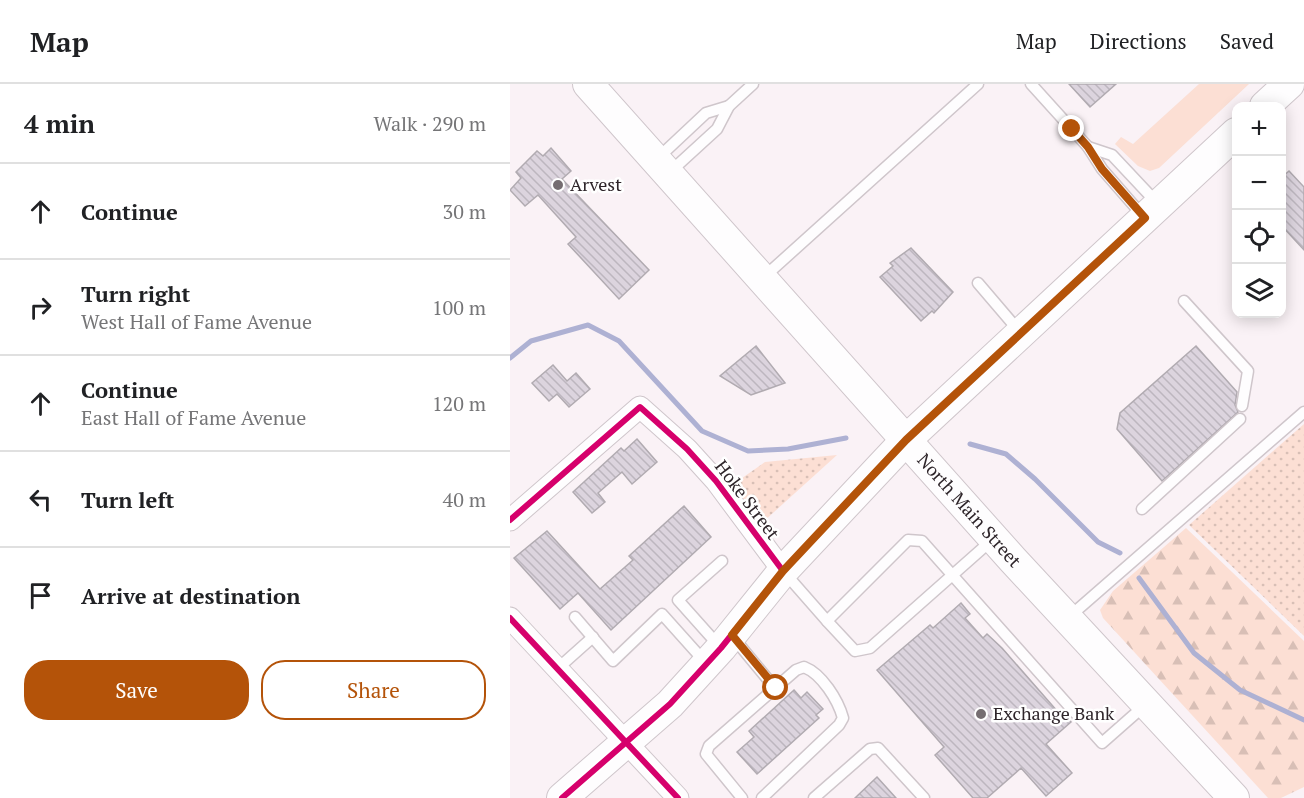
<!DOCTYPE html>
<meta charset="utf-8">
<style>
body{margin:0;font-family:"PT Serif",serif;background:#f6f6f6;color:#202124}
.controls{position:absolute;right:18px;top:18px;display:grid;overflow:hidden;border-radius:12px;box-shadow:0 3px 15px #0003}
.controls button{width:54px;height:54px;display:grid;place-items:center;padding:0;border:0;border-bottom:2px solid #e0e0e0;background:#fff;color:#202124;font:30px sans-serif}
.stop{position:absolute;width:18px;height:18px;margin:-14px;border:4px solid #b45309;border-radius:50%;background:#fff}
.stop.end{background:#b45309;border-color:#fff;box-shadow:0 2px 6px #0008}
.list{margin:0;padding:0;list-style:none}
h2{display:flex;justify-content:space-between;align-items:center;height:78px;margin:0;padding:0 24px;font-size:26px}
h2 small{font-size:20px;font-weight:400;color:#757577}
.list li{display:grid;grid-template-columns:39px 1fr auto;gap:18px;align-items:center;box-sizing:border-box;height:96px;padding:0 24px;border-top:2px solid #e0e0e0}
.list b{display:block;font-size:22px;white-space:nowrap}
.list p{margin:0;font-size:20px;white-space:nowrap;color:#757577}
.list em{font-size:20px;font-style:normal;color:#757577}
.actions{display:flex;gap:12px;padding:18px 24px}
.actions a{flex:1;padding:14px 0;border:2px solid #b45309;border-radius:24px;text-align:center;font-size:21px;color:#b45309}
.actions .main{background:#b45309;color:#fff}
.icon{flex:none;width:33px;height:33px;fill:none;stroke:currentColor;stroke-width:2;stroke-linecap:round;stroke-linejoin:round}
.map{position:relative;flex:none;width:794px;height:714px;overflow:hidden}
header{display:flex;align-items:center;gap:36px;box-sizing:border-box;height:84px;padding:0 30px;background:#fff;border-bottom:2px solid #e0e0e0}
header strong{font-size:28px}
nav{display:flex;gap:33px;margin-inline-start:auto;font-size:21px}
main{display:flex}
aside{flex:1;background:#fff}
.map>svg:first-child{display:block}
</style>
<header>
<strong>Map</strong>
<nav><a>Map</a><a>Directions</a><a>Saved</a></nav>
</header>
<main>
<aside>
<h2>4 min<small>Walk · 290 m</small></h2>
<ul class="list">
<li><svg class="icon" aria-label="ahead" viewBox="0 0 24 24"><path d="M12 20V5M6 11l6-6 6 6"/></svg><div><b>Continue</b></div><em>30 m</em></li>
<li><svg class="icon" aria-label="right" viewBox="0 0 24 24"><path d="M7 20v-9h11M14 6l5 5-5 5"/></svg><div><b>Turn right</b><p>West Hall of Fame Avenue</p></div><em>100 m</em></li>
<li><svg class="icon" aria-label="ahead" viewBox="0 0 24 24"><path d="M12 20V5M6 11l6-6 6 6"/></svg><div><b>Continue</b><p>East Hall of Fame Avenue</p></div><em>120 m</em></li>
<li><svg class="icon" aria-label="left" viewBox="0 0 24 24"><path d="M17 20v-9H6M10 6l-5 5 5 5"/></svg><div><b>Turn left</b></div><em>40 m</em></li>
<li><svg class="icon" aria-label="arrive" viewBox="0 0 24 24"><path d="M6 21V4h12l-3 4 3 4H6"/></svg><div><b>Arrive at destination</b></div></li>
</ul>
<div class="actions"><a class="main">Save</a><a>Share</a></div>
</aside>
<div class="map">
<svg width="794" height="714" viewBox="0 0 794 714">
<defs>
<pattern id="forest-firs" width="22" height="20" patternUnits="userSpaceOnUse" patternTransform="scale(1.5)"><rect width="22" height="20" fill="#fcdfd4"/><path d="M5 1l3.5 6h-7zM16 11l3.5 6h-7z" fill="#d8bfb6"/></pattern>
<pattern id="park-dots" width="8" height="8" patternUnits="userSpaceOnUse" patternTransform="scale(1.5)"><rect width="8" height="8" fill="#fcdfd4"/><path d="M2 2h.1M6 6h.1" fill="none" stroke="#d8bfb6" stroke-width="1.8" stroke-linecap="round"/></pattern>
<pattern id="building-back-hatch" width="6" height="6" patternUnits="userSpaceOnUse" patternTransform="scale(1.5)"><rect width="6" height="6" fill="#dcd4de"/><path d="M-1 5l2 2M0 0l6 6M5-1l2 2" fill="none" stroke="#bdb6bf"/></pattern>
</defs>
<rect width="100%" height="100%" fill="#faf2f6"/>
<path fill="#fcdfd4" d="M689,0H739L649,84L640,87L628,82L605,60L611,53L623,60Z"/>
<path fill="url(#forest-firs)" d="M676,444L794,557V703L771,714H758L593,534L590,526L603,507Z"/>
<g fill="url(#park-dots)">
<path d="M794,340V552L679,441Z"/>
<path d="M327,371L253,438L229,411L225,399L255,378Z"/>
</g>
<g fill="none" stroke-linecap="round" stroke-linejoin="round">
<g stroke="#aeb1d3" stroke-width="5">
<path d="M0,274L21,257L78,241L109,257L192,347L238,367L278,365L336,354"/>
<path d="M460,360L496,370L525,395L588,458L610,469"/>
<path d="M629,494L684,569L730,606L794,636"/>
</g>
</g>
<g fill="url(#building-back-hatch)" stroke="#b1abb1" stroke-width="1.5">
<path d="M559,0H606L580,23Z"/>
<path d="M41,64L61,87L52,95L139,186L109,215L58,160L66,153L28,111L15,122L0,106L11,94L6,88L27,67L33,72Z"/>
<path d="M779,87L794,103V166L771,141V94Z"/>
<path d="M401,164L443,208L424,229L422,227L411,237L370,193L383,182L380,179Z"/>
<path d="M246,262L275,299L241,311L210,292Z"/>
<path d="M686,262L727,308L725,321L728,328L652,397L607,345L610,329Z"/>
<path d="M43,281L57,297L66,289L80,305L59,323L47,310L39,317L22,299Z"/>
<path d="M127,355L147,378L122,400L112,388L88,409L95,418L82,429L63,408L111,364L114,367Z"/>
<path d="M174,422L201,453L101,546L68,509L50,525L4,474L37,447L90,505L123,476L119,472Z"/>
<path d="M451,519L460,530L455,534L473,554L477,550L492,564L548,628L550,626L561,638L536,660L562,689L536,712L511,684L477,714H463L425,671L434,663L367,586L420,541L423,544Z"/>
<path d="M284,606L291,614L297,608L313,625L306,631L309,634L247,690L227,668L244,653L239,647Z"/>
<path d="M367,693L386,714H345Z"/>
</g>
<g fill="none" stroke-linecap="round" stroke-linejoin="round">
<g stroke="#cfc6cb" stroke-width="13">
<g id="lane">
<path d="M521,0L578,63L592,85L633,132"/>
<path d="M578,63L602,71L648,120"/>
<path d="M148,74L196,29L219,22"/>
<path d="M160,88L207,45L219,22L243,0"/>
<path d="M254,193L468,0"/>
<path d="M468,199L509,247"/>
<path d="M674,217L738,287L732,322"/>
<path d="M632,425L730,335"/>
<path d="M274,488L317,537L398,456L412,457L592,659L634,622"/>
<path d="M65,533L103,577L152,530L195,578"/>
<path d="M559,533L794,328"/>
<path d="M317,537L345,567L360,564L482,456"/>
<path d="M222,552L265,604"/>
<path d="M209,562L168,516L212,477"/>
<path d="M46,586L83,553"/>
<path d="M232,714L196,670L199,662L286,586L294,583C312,590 328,616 333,634L329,641L252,714"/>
<path d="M304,714L360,665L368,664L414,714"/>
</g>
</g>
<g stroke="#cfc6cb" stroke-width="23">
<g id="street">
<path d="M0,436L130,323L177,365L206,397L273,487"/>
<path d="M0,534L168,714"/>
</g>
</g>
<g stroke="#cfc6cb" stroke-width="32">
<g id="secondary">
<path id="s1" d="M78,0L503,476L724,714"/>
<path d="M755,22L779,0"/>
<path d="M52,714L160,620L211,564L273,487L396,356L726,49"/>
</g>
</g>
<use href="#lane" stroke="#fefdfe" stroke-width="10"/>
<use href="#street" stroke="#fefdfe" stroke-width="21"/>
<use href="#secondary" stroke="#fefdfe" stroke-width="30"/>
<g stroke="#fff" stroke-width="10">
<g id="cycleway">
<path d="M0,436L130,323L177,365L206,397L273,487"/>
<path d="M0,534L168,714"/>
<path d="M52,714L160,620L211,564L273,487L396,356"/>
</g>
</g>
<use href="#cycleway" stroke="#d6006c" stroke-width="6"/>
</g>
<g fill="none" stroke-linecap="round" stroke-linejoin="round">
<path stroke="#b45309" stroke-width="8" d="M266,604L222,551L273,487L396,356L635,134L592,85L578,63L562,45"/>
</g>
<g fill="#756d71" stroke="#fff" stroke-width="2">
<circle cx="48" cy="101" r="6"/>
<circle cx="471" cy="630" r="6"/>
</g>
<g text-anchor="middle" stroke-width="5" stroke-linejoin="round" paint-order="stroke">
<g font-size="18" fill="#2e252a" stroke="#fff" text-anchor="start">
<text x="60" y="107">Arvest</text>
<text x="483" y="636">Exchange Bank</text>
</g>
<g font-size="18" fill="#2e252a" stroke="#fff">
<text transform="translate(237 416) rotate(53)" y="6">Hoke Street</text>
<text dy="6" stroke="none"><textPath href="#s1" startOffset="572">North Main Street</textPath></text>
</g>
</g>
</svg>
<div class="controls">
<button>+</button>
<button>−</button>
<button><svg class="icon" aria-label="locate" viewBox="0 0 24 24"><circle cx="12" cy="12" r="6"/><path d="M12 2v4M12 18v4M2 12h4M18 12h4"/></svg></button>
<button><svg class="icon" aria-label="layers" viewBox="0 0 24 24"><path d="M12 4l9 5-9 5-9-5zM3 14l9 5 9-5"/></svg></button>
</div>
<div class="stop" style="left:266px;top:604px"></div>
<div class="stop end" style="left:562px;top:45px"></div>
</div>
</main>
